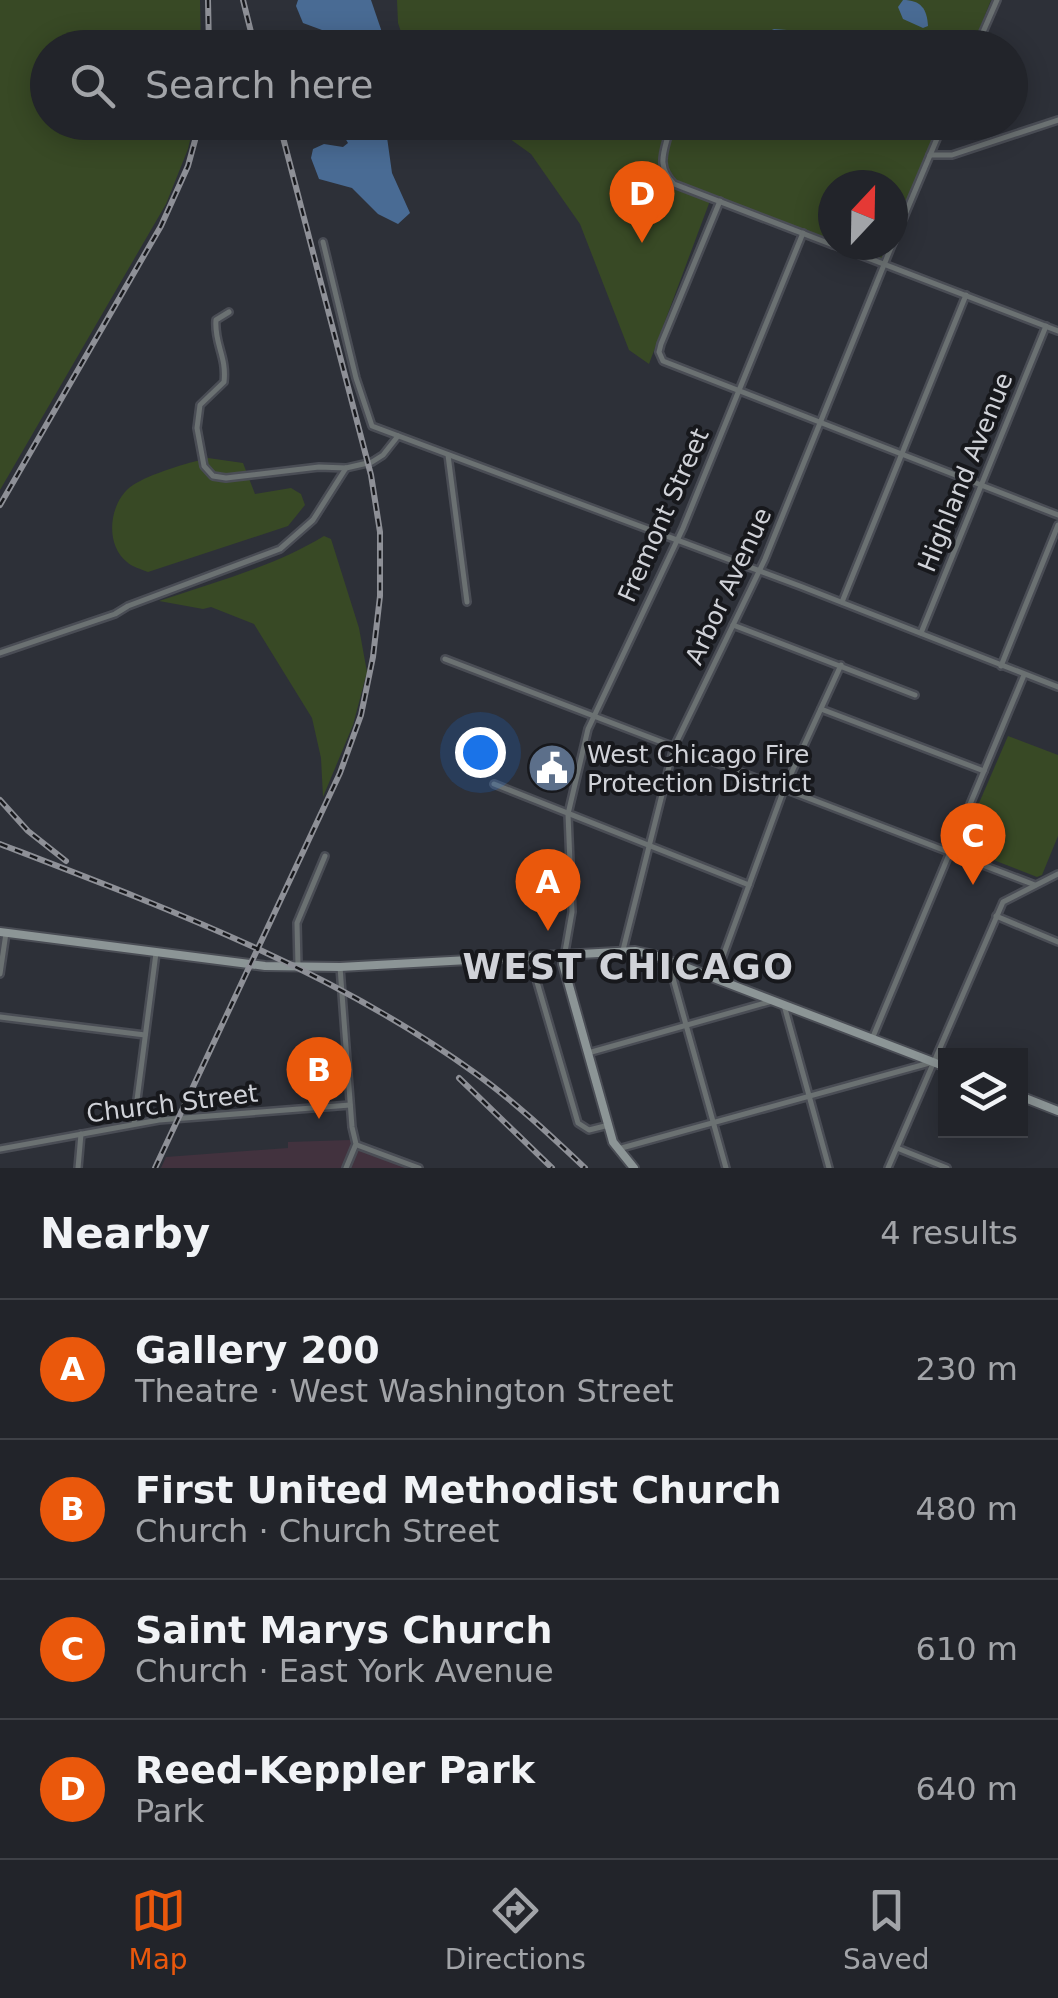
<!DOCTYPE html>
<meta charset="utf-8">
<style>
body{margin:0;font-family:"DejaVu Sans",sans-serif;background:#2a2c32;color:#f1f3f6}
.controls{position:absolute;right:30px;bottom:30px;display:grid;overflow:hidden;border-radius:0px;box-shadow:0 5px 25px #0003}
.controls button{width:90px;height:90px;display:grid;place-items:center;padding:0;border:0;border-bottom:2px solid #3f4147;background:#22242a;color:#f1f3f6;font:50px sans-serif}
.compass{position:absolute;left:818px;top:170px;width:90px;height:90px;border-radius:50%;background:#22242a;box-shadow:0 5px 25px #0003;rotate:22deg}
.you{position:absolute;left:480px;top:752px;width:35px;height:35px;margin:-25px;border:8px solid #fff;border-radius:50%;background:#1a73e8;box-shadow:0 0 0 15px #1a73e833}
.badge{display:grid;place-items:center;width:65px;height:65px;border-radius:50%;background:#ea580c;color:#fff;font-size:32px;font-weight:700}
.pin{position:absolute;translate:-50% -82px;filter:drop-shadow(0 2px 5px #0008)}
.pin::after{content:'';position:absolute;top:52px;width:35px;height:30px;background:inherit;clip-path:polygon(0 0,100% 0,50% 100%)}
.list{margin:0;padding:0;list-style:none}
h2{display:flex;justify-content:space-between;align-items:center;height:130px;margin:0;padding:0 40px;font-size:42px}
h2 small{font-size:32px;font-weight:400;color:#a2a4a8}
.list li{display:grid;grid-template-columns:65px 1fr auto;gap:30px;align-items:center;box-sizing:border-box;height:140px;padding:0 40px;border-top:2px solid #3f4147}
.list b{display:block;font-size:38px;white-space:nowrap}
.list p{margin:0;font-size:32px;white-space:nowrap;color:#a2a4a8}
.list em{font-size:32px;font-style:normal;color:#a2a4a8}
.icon{flex:none;width:55px;height:55px;fill:none;stroke:currentColor;stroke-width:2;stroke-linecap:round;stroke-linejoin:round}
.map{position:relative;flex:none;width:1058px;height:1168px;overflow:hidden}
.search{position:absolute;background:#22242a;box-shadow:0 5px 25px #0003;left:30px;right:30px;top:30px;height:110px;display:flex;align-items:center;gap:25px;box-sizing:border-box;padding:0 35px;border-radius:55px;color:#a2a4a8;font-size:38px}
.sheet{height:690px;background:#22242a}
nav{display:flex;justify-content:space-around;align-items:center;box-sizing:border-box;height:140px;border-top:2px solid #3f4147;background:#22242a;font-size:28px;color:#a2a4a8}
nav a{display:grid;justify-items:center;gap:5px}
nav .on{color:#ea580c}
.map>svg:first-child{display:block}
</style>
<div class="map">
<svg width="1058" height="1168" viewBox="0 0 1058 1168">
<rect width="100%" height="100%" fill="#2d3038"/>
<path fill="#42323e" d="M350,1140L358,1147L414,1168H161L166,1157L288,1148V1142Z"/>
<g fill="#384925">
<path d="M0,0H200L201,47L48,48V122L194,123L188,149L166,204L0,490Z"/>
<path d="M397,0H991L972,48L406,47L398,23Z"/>
<path d="M488,123H941L893,242V185H833V245L711,198L649,364L629,350L580,224L531,154Z"/>
<path d="M834,245H892L884,264Z"/>
<path d="M208,458L243,463L255,494L291,488L301,494L305,505L288,526L148,572C141,569 132,567 127,562C104,544 109,501 133,485C150,474 187,463 208,458Z"/>
<path d="M324,536L331,539L359,628L367,672L353,725L323,797L321,758L312,718L254,624L211,607L203,609L159,601C215,582 273,567 324,536Z"/>
<path d="M1008,736L1058,755V836L1042,875L1037,877L960,847Z"/>
</g>
<g fill="#496b94">
<path d="M298,0H371L387,47H368L303,23L296,6Z"/>
<path d="M903,0C921,0 927,9 928,26L923,28L903,19L898,7Z"/>
<path d="M774,29L787,30L780,47H753L759,36Z"/>
<path d="M327,123H385L392,173L410,213L398,224L378,214L352,188L319,179L311,158L313,149L324,144L343,147L348,143L342,133Z"/>
</g>
<g fill="none" stroke-linecap="round" stroke-linejoin="round">
<g stroke="#4a4d55" stroke-width="10">
<g id="street">
<path d="M537,48L540,42L548,48"/>
<path d="M976,48L997,0"/>
<path d="M665,122L670,128C665,151 655,165 674,184L833,245"/>
<path d="M930,155H952L1058,120"/>
<path d="M720,201L661,344L659,352L663,361L1058,515"/>
<path d="M323,242L356,378L372,426L800,586L1058,687"/>
<path d="M893,243L944,122"/>
<path d="M834,245L1058,331"/>
<path d="M229,312L216,320C214,344 227,356 224,382L200,405L197,428L204,466L213,476L226,478L319,467L346,468L372,462L383,455L398,436"/>
<path d="M448,455L467,602"/>
<path d="M842,602L966,295"/>
<path d="M733,625L915,695"/>
<path d="M921,633L1046,326"/>
<path d="M0,653L115,614L128,606L280,549L313,520L346,468"/>
<path d="M445,659L1035,885"/>
<path d="M1001,666L1058,525"/>
<path d="M821,709L984,771"/>
<path d="M494,784L749,885"/>
<path d="M996,916L1058,942"/>
<path d="M623,950L674,747L765,559L892,245"/>
<path d="M565,952L572,912L568,814L588,729L683,528L803,233"/>
<path d="M530,958L578,1123L589,1130L609,1125"/>
<path d="M671,961V971L726,1168"/>
<path d="M298,966L297,923L325,856"/>
<path d="M340,967L352,1127L356,1144L346,1168"/>
<path d="M0,974L6,933"/>
<path d="M715,978L784,789L841,665"/>
<path d="M784,1005L829,1168"/>
<path d="M0,1017L145,1035"/>
<path d="M872,1039L1024,675"/>
<path d="M588,1053L772,1001"/>
<path d="M134,1123L156,953"/>
<path d="M357,1145L419,1168"/>
<path d="M897,1148L947,1168"/>
<path d="M0,1149L159,1120L350,1105"/>
<path d="M618,1149L933,1062"/>
<path d="M78,1168L81,1134"/>
<path d="M888,1168L1003,902L1058,874"/>
</g>
</g>
<g stroke="#4a4d55" stroke-width="12">
<g id="secondary">
<path d="M0,932L265,966L340,967L635,951L654,955L946,1067"/>
<path d="M565,953L563,964L613,1142L634,1168"/>
<path d="M1020,1096L1058,1111"/>
</g>
</g>
<use href="#street" stroke="#6b7172" stroke-width="5"/>
<use href="#secondary" stroke="#8c9596" stroke-width="8"/>
<g stroke="#8e9097" stroke-width="6">
<g id="rail">
<path d="M208,0L209,48"/>
<path d="M243,0L255,48"/>
<path d="M0,505L161,226L188,166L200,122"/>
<path d="M0,800L28,831L66,861"/>
<path d="M0,844C164,907 331,969 475,1073C514,1101 550,1135 585,1168"/>
<path d="M459,1078L552,1168"/>
<path d="M155,1168L340,773L361,715L373,657L380,596V532L371,475L279,122"/>
</g>
</g>
<use href="#rail" stroke="#17181c" stroke-width="2.5" stroke-dasharray="8" stroke-linecap="butt"/>
</g>
<defs>
<g id="civic-disc" transform="scale(2.5)"><circle r="9.5" fill="#5c6f8a" stroke="#17181c"/><path d="M-.6-6.5H3V-4.5H.6V-3L4-1V1h2V6H-6V1h2V-1L-.6-3ZM-1.2 2.5V6h2.4V2.5Z" fill="#fff"/></g>
</defs>
<g fill-rule="evenodd">
<use href="#civic-disc" x="552" y="768"/>
</g>
<g text-anchor="middle" stroke-width="8" stroke-linejoin="round" paint-order="stroke">
<g font-size="25" fill="#d0d2d8" stroke="#17181c">
<text transform="translate(965 472) rotate(-68)" y="9">Highland Avenue</text>
<text transform="translate(663 515) rotate(-66)" y="9">Fremont Street</text>
<text transform="translate(728 586) rotate(-65)" y="9">Arbor Avenue</text>
<text transform="translate(172 1103) rotate(-7)" y="9">Church Street</text>
</g>
<g font-size="25" fill="#d0d2d8" stroke="#17181c" text-anchor="start">
<text x="587" y="763">West Chicago Fire<tspan x="587" dy="29">Protection District</tspan></text>
</g>
<g font-size="35" font-weight="bold" letter-spacing="2.5" fill="#d0d2d8" stroke="#17181c">
<text x="629" y="979">WEST CHICAGO</text>
</g>
</g>
</svg>
<div class="controls">
<button><svg class="icon" aria-label="layers" viewBox="0 0 24 24"><path d="M12 4l9 5-9 5-9-5zM3 14l9 5 9-5"/></svg></button>
</div>
<svg class="compass" viewBox="-18 -18 36 36"><path d="M0-13l5 13h-10z" fill="#e53935"/><path d="M0 13l5-13h-10z" fill="#a2a4a8"/></svg>
<div class="you"></div>
<div class="pin badge" style="left:548px;top:931px">A</div>
<div class="pin badge" style="left:319px;top:1119px">B</div>
<div class="pin badge" style="left:973px;top:885px">C</div>
<div class="pin badge" style="left:642px;top:243px">D</div>
<div class="search"><svg class="icon" aria-label="search" viewBox="0 0 24 24"><circle cx="10" cy="10" r="6"/><path d="M15 15l6 6"/></svg>Search here</div>
</div>
<section class="sheet">
<h2>Nearby<small>4 results</small></h2>
<ul class="list">
<li><span class="badge">A</span><div><b>Gallery 200</b><p>Theatre · West Washington Street</p></div><em>230 m</em></li>
<li><span class="badge">B</span><div><b>First United Methodist Church</b><p>Church · Church Street</p></div><em>480 m</em></li>
<li><span class="badge">C</span><div><b>Saint Marys Church</b><p>Church · East York Avenue</p></div><em>610 m</em></li>
<li><span class="badge">D</span><div><b>Reed-Keppler Park</b><p>Park</p></div><em>640 m</em></li>
</ul>
</section>
<nav>
<a class="on"><svg class="icon" aria-label="map" viewBox="0 0 24 24"><path d="M3 6l6-2 6 2 6-2v14l-6 2-6-2-6 2zM9 4v14M15 6v14"/></svg>Map</a>
<a><svg class="icon" aria-label="directions" viewBox="0 0 24 24"><path d="M12 3l9 9-9 9-9-9zM9 14v-3h6M13 9l2 2-2 2"/></svg>Directions</a>
<a><svg class="icon" aria-label="saved" viewBox="0 0 24 24"><path d="M7 4h10v16l-5-4-5 4z"/></svg>Saved</a>
</nav>
